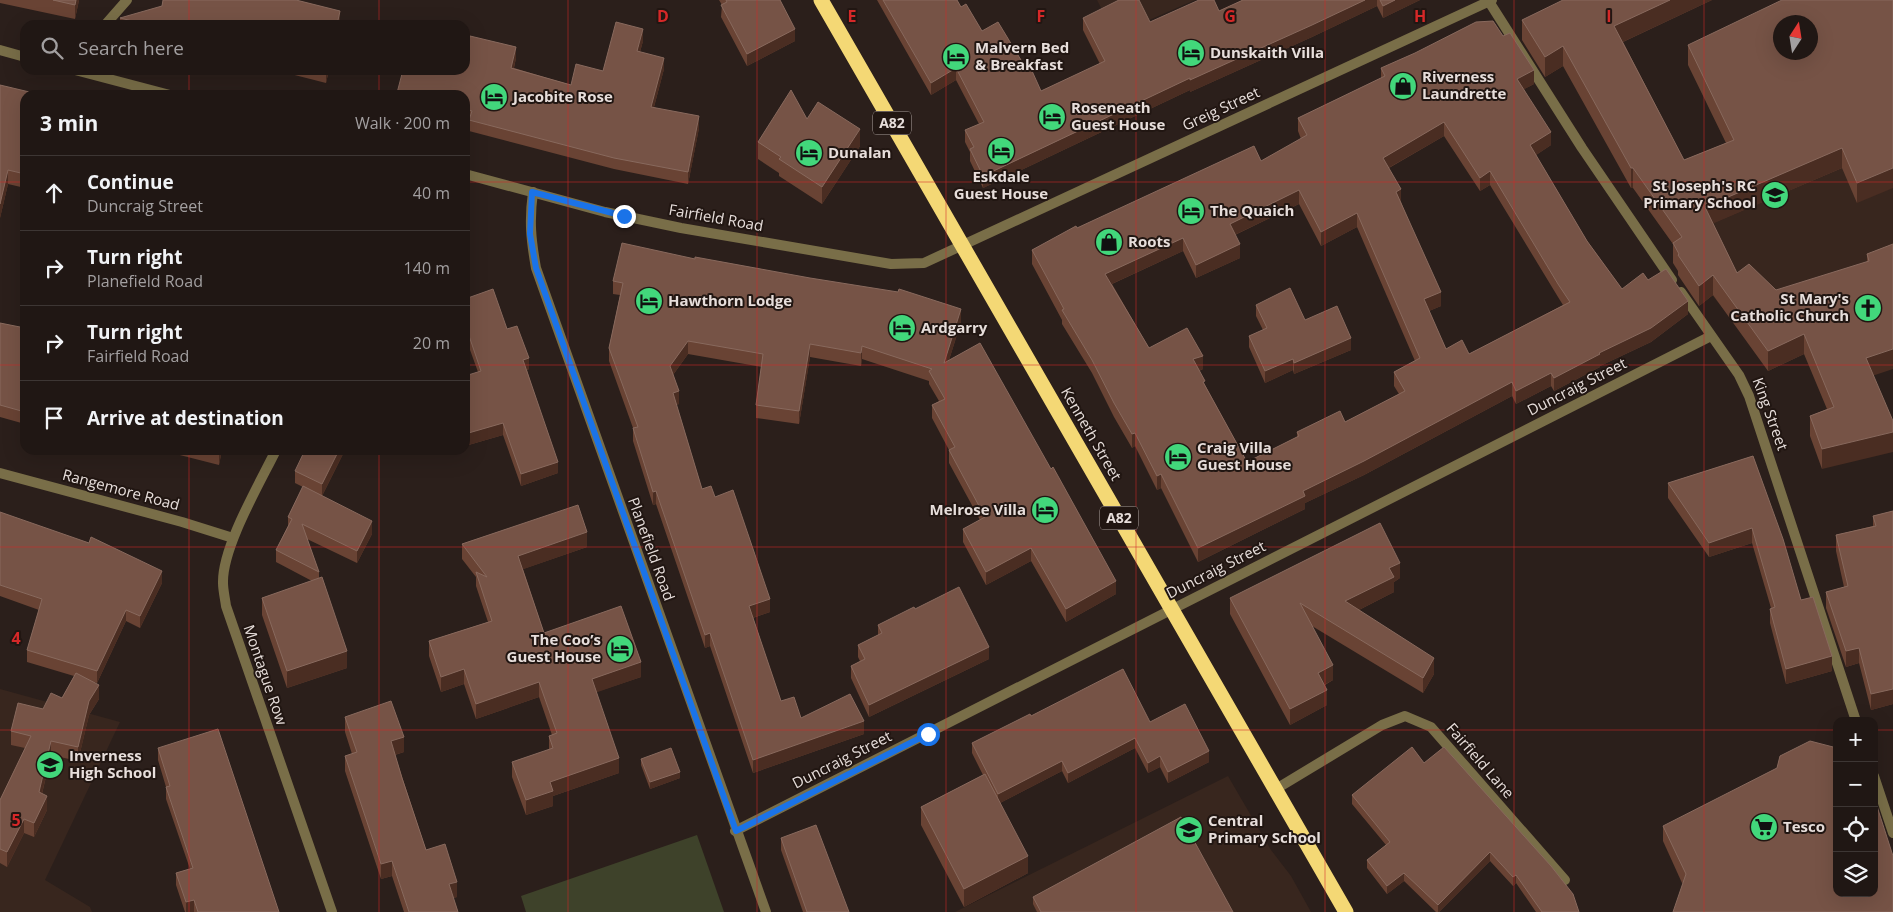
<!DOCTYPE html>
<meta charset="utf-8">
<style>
body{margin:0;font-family:"Open Sans",sans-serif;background:#28201d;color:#f1f3f6}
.controls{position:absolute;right:15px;bottom:15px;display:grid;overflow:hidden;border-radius:10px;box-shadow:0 5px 20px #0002}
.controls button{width:45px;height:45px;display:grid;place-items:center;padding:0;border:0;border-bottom:1px solid #3d3634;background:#201714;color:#f1f3f6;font:25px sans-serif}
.compass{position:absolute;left:1773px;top:15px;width:45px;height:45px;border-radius:50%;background:#201714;box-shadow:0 5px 20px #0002;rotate:12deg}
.stop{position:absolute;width:15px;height:15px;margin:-11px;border:4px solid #1a73e8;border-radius:50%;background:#fff}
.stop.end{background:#1a73e8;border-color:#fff;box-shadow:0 1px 5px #0008}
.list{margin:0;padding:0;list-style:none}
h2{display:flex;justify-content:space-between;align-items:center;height:65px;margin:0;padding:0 20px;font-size:21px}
h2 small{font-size:16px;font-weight:400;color:#a29fa0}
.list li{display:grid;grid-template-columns:32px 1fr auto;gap:15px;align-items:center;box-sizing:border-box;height:75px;padding:0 20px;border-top:1px solid #3d3634}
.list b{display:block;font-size:19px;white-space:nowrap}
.list p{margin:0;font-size:16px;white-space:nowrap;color:#a29fa0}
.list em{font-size:16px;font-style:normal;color:#a29fa0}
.icon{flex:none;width:28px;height:28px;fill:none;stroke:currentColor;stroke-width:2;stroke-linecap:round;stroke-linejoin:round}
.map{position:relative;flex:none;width:1893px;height:912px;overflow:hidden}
.search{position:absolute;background:#201714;box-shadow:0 5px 20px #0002;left:20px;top:20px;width:450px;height:55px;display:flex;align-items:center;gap:12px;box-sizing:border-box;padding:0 18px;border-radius:15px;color:#a29fa0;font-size:19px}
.panel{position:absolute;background:#201714;box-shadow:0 5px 20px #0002;left:20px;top:90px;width:450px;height:365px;border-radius:15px}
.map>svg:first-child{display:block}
</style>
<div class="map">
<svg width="1893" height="912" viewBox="0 0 1893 912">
<rect width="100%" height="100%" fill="#2b1f1b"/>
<g fill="#38261e">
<path d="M1097,0H1195L1115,35Z"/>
<path d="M1893,95V264L1776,310L1749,285L1720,305L1691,269L1644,204L1669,186Z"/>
<path d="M0,689L120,722L45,880L90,907L92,912H0Z"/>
<path d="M1228,776L1271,850L1291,876L1311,912H955Z"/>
</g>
<path fill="#3e422a" d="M697,835L724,912H526L521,896Z"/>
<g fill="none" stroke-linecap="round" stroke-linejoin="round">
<g stroke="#796e48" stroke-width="10">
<path d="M1488,0L1582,148L1672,280"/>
<path d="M105,25L127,0"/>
<path d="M0,50L25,57"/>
<path d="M75,70L170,95"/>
<path d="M465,174L605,212L681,228L891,264L924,263L1492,0"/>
<path d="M533,192C529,221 531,240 536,268L766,912"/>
<path d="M1681,292L1739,375L1749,396L1856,721"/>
<path d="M276,450C260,483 222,547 223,583C223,590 225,598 226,606L332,912"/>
<path d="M0,473L182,522L233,538"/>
<path d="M1874,776L1893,833"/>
<path d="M1276,789L1382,725L1405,716L1431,727L1565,880"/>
<path d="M735,831L1711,336"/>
</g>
<path stroke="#f4d875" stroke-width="15" d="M821,0L1346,912"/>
</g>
<g fill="#694334" fill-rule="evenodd">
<path d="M0,0H79L75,19L0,3Z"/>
<path d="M719,0H780L795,41L747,66L721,17L722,5Z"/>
<path d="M877,0H957L961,7L982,31L1024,65L1041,91L1100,64L1083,30V18L1150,22L1219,11L1243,0H1420L1383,18L1377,6L1312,37L1190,92V90L983,188L970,161V152L965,142V130L979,124L956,80L931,95Z"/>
<path d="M1712,0L1623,42L1684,160L1726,143L1688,65V45L1893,0L1857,203L1842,168L1713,223L1737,273L1776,290L1867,262V254L1893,244L1874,376L1822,469L1810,436V416L1827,409L1804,354L1768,371L1713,295L1699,306L1678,275V271L1673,263V244L1633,188H1631L1563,66L1545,77L1522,40V20Z"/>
<path d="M120,18L340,25H120Z"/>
<path d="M643,41L640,52L664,69L654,107L699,128L688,184L614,169L469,131V122L465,121V95H397V93L516,58L514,68L571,85L603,71Z"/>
<path d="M1381,68L1534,84L1524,89L1551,145L1536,155L1587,241L1622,289L1648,280L1688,314L1651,342L1600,366V367L1554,391L1551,386L1516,404L1512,396L1364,475L1305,503V509L1198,562L1161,488L1157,490L1135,446L1132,448L1114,417L1092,373L1062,324V320L1032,264V250L1077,228L1261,161L1301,139L1298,131V118L1381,78ZM1444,136L1480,191L1490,185L1558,297L1563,305L1469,354L1446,349L1429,311L1441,306L1401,202L1389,168ZM1299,204L1321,246L1357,227L1415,361L1394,372V386L1399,394L1345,422L1297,432V437L1247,462L1205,385L1199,371L1203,369L1149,348L1112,284L1183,251L1196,278L1240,258L1235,235Z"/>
<path d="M275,70H329L326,83Z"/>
<path d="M0,85L25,95V188L8,184L0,218Z"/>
<path d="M807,119L860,146L822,204L779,176V173L758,159V142Z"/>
<path d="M613,281L961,322L949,360L1116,594L1066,622L1031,561L986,585L963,542V529L980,520L949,463V450L932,418V405L939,401L929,384V381L862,359L861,366L810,357L799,424L756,418V405L762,367L688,354L673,375L679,404L676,405L702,489L715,497L770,612L753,618L781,701L801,718L864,734L753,773L710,646L705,648L656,504L653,505L633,441V428L609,361V348L620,295L613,294Z"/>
<path d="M465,299L507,329L529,369L527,370L558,473L521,486L503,435L465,446V376L478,372L465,336Z"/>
<path d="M1256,305L1305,320L1351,350L1294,374L1293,370L1265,383L1249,347V336L1263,330L1256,316Z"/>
<path d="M0,323L25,328V424L0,417Z"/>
<path d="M160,450H222L219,465Z"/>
<path d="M345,450L322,496L372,534L357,563L307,539L319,572V578L347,668L287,688L262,615V598L312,581L276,562V550L288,526V517L303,487L295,483V471Z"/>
<path d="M1753,456L1801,600L1832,671L1786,684L1770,623V609L1771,608L1752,543L1709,557L1668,498V483Z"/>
<path d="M1893,511V704L1871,710L1859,663L1846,667L1826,608V592L1844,587L1836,551V535L1873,526V516Z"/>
<path d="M0,512L162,583L140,628L126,621L97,683L92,682L99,699L89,715L78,761L51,755L42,794L47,810L34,837L24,833L7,867L0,863V800L25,748L11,745V731L43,709L62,698L74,676L27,662V650L39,610L0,596Z"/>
<path d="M462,544L587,547L523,569L544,633L641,677L596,692L619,773L553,796V806L526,815L512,777V762L549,750V736L552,735L539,697L476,719L464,684L441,692L429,656V641L488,622L476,586V577L462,559Z"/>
<path d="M1400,578L1394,582V592L1359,610L1434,674L1423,693L1312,626L1333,680L1325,685L1327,705L1290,725L1230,614V598Z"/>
<path d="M915,609L989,659L869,717L851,678V666L860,661L858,657V645L878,635V625Z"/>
<path d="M1031,716L1150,722L1209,762L1168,783L1160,767L1148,773L1135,748L1068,783L1062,771L1000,803L1028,873L964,907L921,825V807L983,775L972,753V743Z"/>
<path d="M345,717L404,752L395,755L426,850L457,897L453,898L458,912H404L392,876L381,879L345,771V756L352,754L345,732Z"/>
<path d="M158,748L279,912H185L176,885V873L190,869L166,799V787L158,760Z"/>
<path d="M641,759L680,778L650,789L641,765Z"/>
<path d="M1424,763L1579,912H1536L1516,883L1513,886L1490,861L1439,912H1436L1404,881L1387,894L1367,868V860L1386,845L1352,804V795Z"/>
<path d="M1663,826L1893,856L1682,883L1663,841Z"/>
<path d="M781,838L849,912H803L781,850Z"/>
<path d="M1033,897L1233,912H1037L1033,904Z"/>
</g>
<g fill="#4a2d22">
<path d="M76,0H79L75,19V5Z"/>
<path d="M1365,0H1377V6L1312,37L1190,92V80Z"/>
<path d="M1395,0H1420L1383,18V6Z"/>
<path d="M1670,0H1712L1614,46V26Z"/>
<path d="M340,11V25H337Z"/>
<path d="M643,29V41L637,62V51Z"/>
<path d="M795,29V41L747,66V54Z"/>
<path d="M1563,46V66L1545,77V57Z"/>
<path d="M516,47V58L511,79V68Z"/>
<path d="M664,58V69L651,118V107Z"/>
<path d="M956,68V80L931,95V83Z"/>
<path d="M326,70H329L326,83Z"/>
<path d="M1534,70V84L1517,93V79Z"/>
<path d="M1190,78V90L983,188V176Z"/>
<path d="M699,116V128L688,184V172Z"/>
<path d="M1444,122V136L1383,171V158Z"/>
<path d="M860,129V146L822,204V187Z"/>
<path d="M1551,132V145L1530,159V145Z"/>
<path d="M1842,148V168L1705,227V207Z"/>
<rect x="1631" y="168" width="2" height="20"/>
<path d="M1893,168V188L1857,203V183Z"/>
<path d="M8,170V184L0,218V204Z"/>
<path d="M1490,171V185L1480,191V178Z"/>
<path d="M1401,189V203L1396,192Z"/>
<path d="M1299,190V204L1230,237V224Z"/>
<path d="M1357,213V227L1321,246V232Z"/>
<path d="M1183,238V251L1105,287V274Z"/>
<path d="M466,242V254L465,256V244Z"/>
<path d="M1240,244V258L1196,278V265Z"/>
<path d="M1713,275V295L1699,306V286Z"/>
<path d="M1441,292V306L1424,313V299Z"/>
<path d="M1688,301V314L1651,342L1600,366V367L1554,391V378L1599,353Z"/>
<path d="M961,309V322L944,376V363Z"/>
<path d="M1804,334V354L1768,371V351Z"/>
<path d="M1351,338V350L1294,374V363Z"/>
<path d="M688,341V354L670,379V366Z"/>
<path d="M810,344V357L799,424V411Z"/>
<path d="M862,346V359L861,366V353Z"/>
<path d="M1893,349V369L1866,378V358Z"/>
<path d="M1203,356V369L1193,373V359Z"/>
<path d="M529,358V369L523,371V360Z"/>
<path d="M1293,359V370L1265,383V371Z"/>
<path d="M1551,373V386L1516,404V391Z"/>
<path d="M1512,382V396L1364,475L1305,503V509L1198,562V548L1303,491Z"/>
<path d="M679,391V404L673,406V393Z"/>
<path d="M503,423V435L465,446V434Z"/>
<path d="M1893,432V452L1822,469V449Z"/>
<path d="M1135,433V446L1132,448V434Z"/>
<path d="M219,450H222L219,465Z"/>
<path d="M339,450H345L322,496V484Z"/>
<path d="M558,462V473L521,486V474Z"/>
<path d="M1161,474V488L1157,490V476Z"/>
<path d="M656,491V504L653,505V492Z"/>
<path d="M372,521V534L357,563V551Z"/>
<path d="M1752,528V543L1709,557V543Z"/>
<path d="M587,532V547L518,571V556Z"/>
<path d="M1031,548V561L986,585V572Z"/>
<path d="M1400,563V578L1394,582V592L1345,617V601L1389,568Z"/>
<path d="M162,571V583L140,628V616Z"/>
<path d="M1116,581V594L1066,622V609Z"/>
<path d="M770,599V612L749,619V606Z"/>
<path d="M126,610V621L97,683V671Z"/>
<path d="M710,633V646L705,648V635Z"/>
<path d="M989,647V659L869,717V705Z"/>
<path d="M1859,648V663L1846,667V651Z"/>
<path d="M347,651V668L287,688V671Z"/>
<path d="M1832,656V671L1786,684V669Z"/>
<path d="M1434,658V674L1423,693V678Z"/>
<path d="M641,662V677L592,694V679Z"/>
<path d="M1333,665V680L1318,688V673Z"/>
<path d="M464,669V684L441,692V677Z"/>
<path d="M539,682V697L476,719V704Z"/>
<path d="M99,685V699L89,715L78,761V747L89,701Z"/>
<path d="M1893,689V704L1871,710V694Z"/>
<path d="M1327,690V705L1290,725V709Z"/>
<path d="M864,721V734L753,773V760Z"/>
<path d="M404,737V752L391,756V741Z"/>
<path d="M1135,738V748L1068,783V773Z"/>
<path d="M51,741V755L39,806V792Z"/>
<path d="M1209,751V762L1168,783V772Z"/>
<path d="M1160,756V767L1148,773V763Z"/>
<path d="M619,758V773L553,796V806L526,815V800L550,782Z"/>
<path d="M1062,761V771L998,804V794Z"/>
<path d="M680,772V778L650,789V782Z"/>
<path d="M47,796V810L34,837V823Z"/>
<path d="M24,819V833L7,867V852Z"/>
<path d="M1490,852V861L1439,912H1438V905Z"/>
<path d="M1028,856V873L964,907V889Z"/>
<path d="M392,861V876L381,879V864Z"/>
<path d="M1404,873V881L1387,894V886Z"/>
<path d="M1516,875V883L1513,886V877Z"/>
<path d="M457,882V897L449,899V884Z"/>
<path d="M194,900V912H186V902Z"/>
</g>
<g fill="#765346" stroke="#88695d" fill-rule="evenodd">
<path d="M53,0H76L75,5Z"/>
<path d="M163,0H296L340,11L337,25H149L120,18L162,6Z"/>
<path d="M726,0H780L795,29L747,54L721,5L727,2Z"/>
<path d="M883,0H957L961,7L966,4L982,31L998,22L1024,65L1028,62L1041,91L1105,61L1083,18L1119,0H1139L1150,22L1199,0H1214L1219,11L1243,0H1365L1312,25L1190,80V78L983,176L970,149L974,147L965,130L984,122L956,68L931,83Z"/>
<path d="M1380,0H1395L1383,6Z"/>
<path d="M1563,0H1670L1614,26L1684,160L1734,140L1688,45L1782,0H1893V168L1857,183L1842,148L1705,207L1737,273L1749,264L1776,290L1869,261L1867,254L1893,244V349L1866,358L1893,421V432L1822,449L1810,416L1834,407L1804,334L1768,351L1713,275L1699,286L1678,255L1679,254L1673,243L1682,237L1633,168H1631L1563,46L1545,57L1522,20ZM1780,22H1810V52H1780Z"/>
<path d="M1493,21L1503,36L1510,33L1534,70L1517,79L1551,132L1530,145L1587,241L1622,289L1643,273L1648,280L1666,269L1688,301L1651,328L1599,353L1600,354L1554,378L1551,373L1516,391L1512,382L1364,461L1303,491L1305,496L1198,548L1161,474L1157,476L1135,433L1132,434L1114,403L1092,360L1062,310L1064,309L1032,250L1076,226L1077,228L1254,146L1261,161L1307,135L1298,118L1385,76L1381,68L1415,53L1476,22ZM1444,122L1480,178L1490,171L1558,284L1570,302L1469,354L1462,340L1446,349L1424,299L1441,292L1396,192L1401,189L1383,158ZM1299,190L1321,232L1357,213L1420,358L1394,372L1405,391L1345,422L1340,411L1297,432L1299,436L1247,462L1203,382L1205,381L1193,359L1203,356L1187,328L1149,348L1105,274L1183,238L1196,265L1240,244L1230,224Z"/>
<path d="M616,22L643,29L637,51L664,58L651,107L699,116L688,172L614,158L469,120L472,111L465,109V95H405L397,93L403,70H465V41H469L470,36L516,47L511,68L571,85L576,64L603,71Z"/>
<path d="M0,85L42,95H25V174L8,170L0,204Z"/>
<path d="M791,90L807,119L818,102L860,129L822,187L779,159L781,157L758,142Z"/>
<path d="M622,243L695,259V257L810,278L898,292L899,289L961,309L944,363L980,343L1051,469L1053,467L1116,581L1066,609L1031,548L986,572L963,529L985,517L949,450L955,447L932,405L945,399L929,371L932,369L862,346L861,353L810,344L799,411L756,405L763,354L688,341L670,366L679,391L673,393L702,489L711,486L715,497L733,490L770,599L749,606L781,701L794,697L801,718L850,694L864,721L753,760L710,633L705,635L656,491L653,492L633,428L638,427L609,348L623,283L613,281Z"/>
<path d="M1290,288L1305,320L1337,306L1351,338L1294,363L1293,359L1265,371L1249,336L1267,328L1256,305Z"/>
<path d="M493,289L507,329L517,326L529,358L523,360L558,462L521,474L503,423L465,434V376L481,371L465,324V299Z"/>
<path d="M0,323L25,328V412L0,405Z"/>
<path d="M206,450H219V453Z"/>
<path d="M305,450H339L322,484L295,471Z"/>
<path d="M1753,456L1783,539L1801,600L1813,597L1832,656L1786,669L1770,609L1775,607L1752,528L1709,543L1668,483Z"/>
<path d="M303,486L372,521L357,551L302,524L319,572L276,550L292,519L288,517Z"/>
<path d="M578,505L587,532L518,556L544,633L621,606L641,662L592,679L619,758L550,782L553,791L526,800L512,762L553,748L549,736L557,733L539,682L476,704L464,669L441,677L429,641L492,621L476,572L487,577L462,544Z"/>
<path d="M1893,511V689L1871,694L1859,648L1846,651L1826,592L1848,586L1836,535L1876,526L1873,516Z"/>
<path d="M0,512L89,543L91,537L162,571L140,616L126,610L97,671L27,650L42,599L0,585Z"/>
<path d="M1380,523L1400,563L1389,568L1394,577L1345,601L1434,658L1423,678L1300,603L1333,665L1318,673L1327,690L1290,709L1230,598Z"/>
<path d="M322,577L347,651L287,671L262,598Z"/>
<path d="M959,587L989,647L869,705L851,666L865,659L858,645L882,633L878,625L914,607L915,609Z"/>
<path d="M1123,669L1150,722L1185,704L1209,751L1168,772L1160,756L1148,763L1135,738L1068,773L1062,761L998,794L972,743L1030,714L1031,716Z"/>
<path d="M76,673L99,685L89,701L78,747L51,741L39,792L47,796L34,823L24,819L7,852L0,849V800L31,736L11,731L18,703L43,709L51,693L62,698Z"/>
<path d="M391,701L404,737L391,741L402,778L426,850L445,844L457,882L449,884L458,912H409L392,861L381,864L345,756L357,752L345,717Z"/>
<path d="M218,729L279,912H198L194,900L186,902L176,873L193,868L166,787L170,786L158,748Z"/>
<path d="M1810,741L1837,748V893H1874V797L1893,856V912H1673L1686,874L1663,826L1777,768L1780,756Z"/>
<path d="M1412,747L1424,763L1444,747L1551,866L1573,894L1579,912H1542L1516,875L1513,877L1490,852L1438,905L1404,873L1387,886L1367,860L1390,842L1352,795Z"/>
<path d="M671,748L680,772L650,782L641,759Z"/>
<path d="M985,774L1028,856L964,889L921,807Z"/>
<path d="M1181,817L1233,912H1041L1033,897Z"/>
<path d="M816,825L849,912H807L781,838Z"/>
</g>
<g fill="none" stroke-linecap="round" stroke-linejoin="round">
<path stroke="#1a73e8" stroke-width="6" d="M624,216L532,192L530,234L536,268L736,831L928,734"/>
</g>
<path fill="none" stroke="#d62828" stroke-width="1" stroke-opacity="0.55" d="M189,0V25M379,0V25M568,0V912M757,0V912M946,0V912M1136,0V912M1325,0V912M1514,0V912M1704,0V912M189,70V95M379,70V95M0,182H25M465,182H1893M0,365H25M465,365H1893M189,450V912M379,450V912M0,547H1893M0,730H1837M1874,730H1893"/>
<defs>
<g id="hotel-disc" transform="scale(1.4375)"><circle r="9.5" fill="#42d77b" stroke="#211612"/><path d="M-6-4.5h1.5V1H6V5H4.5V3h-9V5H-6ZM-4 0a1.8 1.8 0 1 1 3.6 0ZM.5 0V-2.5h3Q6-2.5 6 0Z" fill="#111"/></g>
<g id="shop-disc" transform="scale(1.4375)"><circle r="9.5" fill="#42d77b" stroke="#211612"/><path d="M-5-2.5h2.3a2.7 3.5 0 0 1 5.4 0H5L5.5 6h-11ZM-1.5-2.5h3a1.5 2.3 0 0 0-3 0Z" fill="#111"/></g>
<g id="school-disc" transform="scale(1.4375)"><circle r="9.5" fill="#42d77b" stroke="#211612"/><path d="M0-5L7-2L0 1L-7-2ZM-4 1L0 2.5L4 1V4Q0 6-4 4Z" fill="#111"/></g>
<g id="church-disc" transform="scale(1.4375)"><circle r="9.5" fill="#42d77b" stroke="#211612"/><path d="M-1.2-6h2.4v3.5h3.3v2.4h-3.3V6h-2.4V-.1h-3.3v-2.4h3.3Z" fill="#111"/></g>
<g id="supermarket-disc" transform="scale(1.4375)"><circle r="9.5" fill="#42d77b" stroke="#211612"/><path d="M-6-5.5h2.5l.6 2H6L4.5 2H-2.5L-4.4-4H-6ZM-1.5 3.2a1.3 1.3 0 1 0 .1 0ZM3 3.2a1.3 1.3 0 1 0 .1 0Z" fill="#111"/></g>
</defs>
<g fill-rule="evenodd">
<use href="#hotel-disc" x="1191" y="53"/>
<use href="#hotel-disc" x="956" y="57"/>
<use href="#shop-disc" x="1403" y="86"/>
<use href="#hotel-disc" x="494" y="97"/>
<use href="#hotel-disc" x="1052" y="117"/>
<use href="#hotel-disc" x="1001" y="151"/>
<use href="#hotel-disc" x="809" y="153"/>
<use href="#school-disc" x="1775" y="195"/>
<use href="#hotel-disc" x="1191" y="211"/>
<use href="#shop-disc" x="1109" y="242"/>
<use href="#hotel-disc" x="649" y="301"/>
<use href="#church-disc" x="1868" y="308"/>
<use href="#hotel-disc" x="902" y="328"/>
<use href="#hotel-disc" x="1178" y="457"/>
<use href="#hotel-disc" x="1045" y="510"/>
<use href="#hotel-disc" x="620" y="649"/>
<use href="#school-disc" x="50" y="765"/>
<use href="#supermarket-disc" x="1764" y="827"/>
<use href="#school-disc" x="1189" y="830"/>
</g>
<g text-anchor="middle" stroke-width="4" stroke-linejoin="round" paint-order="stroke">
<g fill="#211612" stroke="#aca29f" stroke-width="1">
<rect x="873" y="111.5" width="38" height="23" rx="4"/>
<rect x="1100" y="506.5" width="38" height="23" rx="4"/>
</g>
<g font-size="14" font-weight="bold" fill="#e7dedb">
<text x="892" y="128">A82</text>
<text x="1119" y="523">A82</text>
</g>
<g font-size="15" font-weight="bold" fill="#e7dedb" stroke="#211612" text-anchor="start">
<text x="975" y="53">Malvern Bed<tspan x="975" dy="17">&amp; Breakfast</tspan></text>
<text x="1210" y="58">Dunskaith Villa</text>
<text x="1422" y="82">Riverness<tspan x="1422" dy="17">Laundrette</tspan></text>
<text x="513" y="102">Jacobite Rose</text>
<text x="1071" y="113">Roseneath<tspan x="1071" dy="17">Guest House</tspan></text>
<text x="828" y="158">Dunalan</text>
<text x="1001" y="182" text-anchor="middle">Eskdale<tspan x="1001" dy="17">Guest House</tspan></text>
<text x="1756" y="191" text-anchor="end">St Joseph's RC<tspan x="1756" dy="17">Primary School</tspan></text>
<text x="1210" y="216">The Quaich</text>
<text x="1128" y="247">Roots</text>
<text x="1849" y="304" text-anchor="end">St Mary's<tspan x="1849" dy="17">Catholic Church</tspan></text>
<text x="668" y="306">Hawthorn Lodge</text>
<text x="921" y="333">Ardgarry</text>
<text x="1197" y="453">Craig Villa<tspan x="1197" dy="17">Guest House</tspan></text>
<text x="1026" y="515" text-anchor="end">Melrose Villa</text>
<text x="601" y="645" text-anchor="end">The Coo’s<tspan x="601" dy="17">Guest House</tspan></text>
<text x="69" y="761">Inverness<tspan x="69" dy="17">High School</tspan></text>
<text x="1208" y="826">Central<tspan x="1208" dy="17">Primary School</tspan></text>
<text x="1783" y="832">Tesco</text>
</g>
<g font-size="15" fill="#e7dedb" stroke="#211612">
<text transform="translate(1221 109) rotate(-25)" y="5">Greig Street</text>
<text transform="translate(716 218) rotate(10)" y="5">Fairfield Road</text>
<text transform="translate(1577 387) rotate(-27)" y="5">Duncraig Street</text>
<text transform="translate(1770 414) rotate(70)" y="5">King Street</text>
<text transform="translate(1091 434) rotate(60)" y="5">Kenneth Street</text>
<text transform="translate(121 490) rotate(15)" y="5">Rangemore Road</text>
<text transform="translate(651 549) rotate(70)" y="5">Planefield Road</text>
<text transform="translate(1216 570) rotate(-27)" y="5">Duncraig Street</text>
<text transform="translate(265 675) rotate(71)" y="5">Montague Row</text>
<text transform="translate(842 760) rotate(-27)" y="5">Duncraig Street</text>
<text transform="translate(1480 761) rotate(49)" y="5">Fairfield Lane</text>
</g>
</g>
<g font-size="16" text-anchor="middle" font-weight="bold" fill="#d62828" stroke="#211612" stroke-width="4" stroke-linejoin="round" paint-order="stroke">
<text x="663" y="22">D</text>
<text x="852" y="22">E</text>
<text x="1041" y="22">F</text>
<text x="1230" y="22">G</text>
<text x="1420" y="22">H</text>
<text x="1609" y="22">I</text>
<text x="16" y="644">4</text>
<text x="16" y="826">5</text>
</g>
</svg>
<div class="controls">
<button>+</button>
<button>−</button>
<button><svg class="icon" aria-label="locate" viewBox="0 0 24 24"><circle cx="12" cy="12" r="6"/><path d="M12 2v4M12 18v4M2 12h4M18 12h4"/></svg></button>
<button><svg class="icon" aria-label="layers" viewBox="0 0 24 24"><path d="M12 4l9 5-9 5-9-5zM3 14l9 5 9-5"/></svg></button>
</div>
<svg class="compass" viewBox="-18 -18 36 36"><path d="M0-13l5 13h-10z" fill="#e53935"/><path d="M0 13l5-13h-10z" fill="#a29fa0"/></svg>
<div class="stop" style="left:928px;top:734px"></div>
<div class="stop end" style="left:624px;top:216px"></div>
<div class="search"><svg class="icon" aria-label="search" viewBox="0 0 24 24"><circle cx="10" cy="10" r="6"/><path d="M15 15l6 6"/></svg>Search here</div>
<section class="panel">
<h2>3 min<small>Walk · 200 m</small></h2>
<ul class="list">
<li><svg class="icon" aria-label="ahead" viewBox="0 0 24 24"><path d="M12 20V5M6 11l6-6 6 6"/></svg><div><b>Continue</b><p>Duncraig Street</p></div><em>40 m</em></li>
<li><svg class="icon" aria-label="right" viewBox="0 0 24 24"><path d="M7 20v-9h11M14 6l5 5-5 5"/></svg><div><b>Turn right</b><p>Planefield Road</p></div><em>140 m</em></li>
<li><svg class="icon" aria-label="right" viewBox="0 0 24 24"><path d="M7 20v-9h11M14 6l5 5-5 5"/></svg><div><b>Turn right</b><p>Fairfield Road</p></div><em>20 m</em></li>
<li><svg class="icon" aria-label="arrive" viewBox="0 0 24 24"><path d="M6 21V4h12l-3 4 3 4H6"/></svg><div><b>Arrive at destination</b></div></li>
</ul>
</section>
</div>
